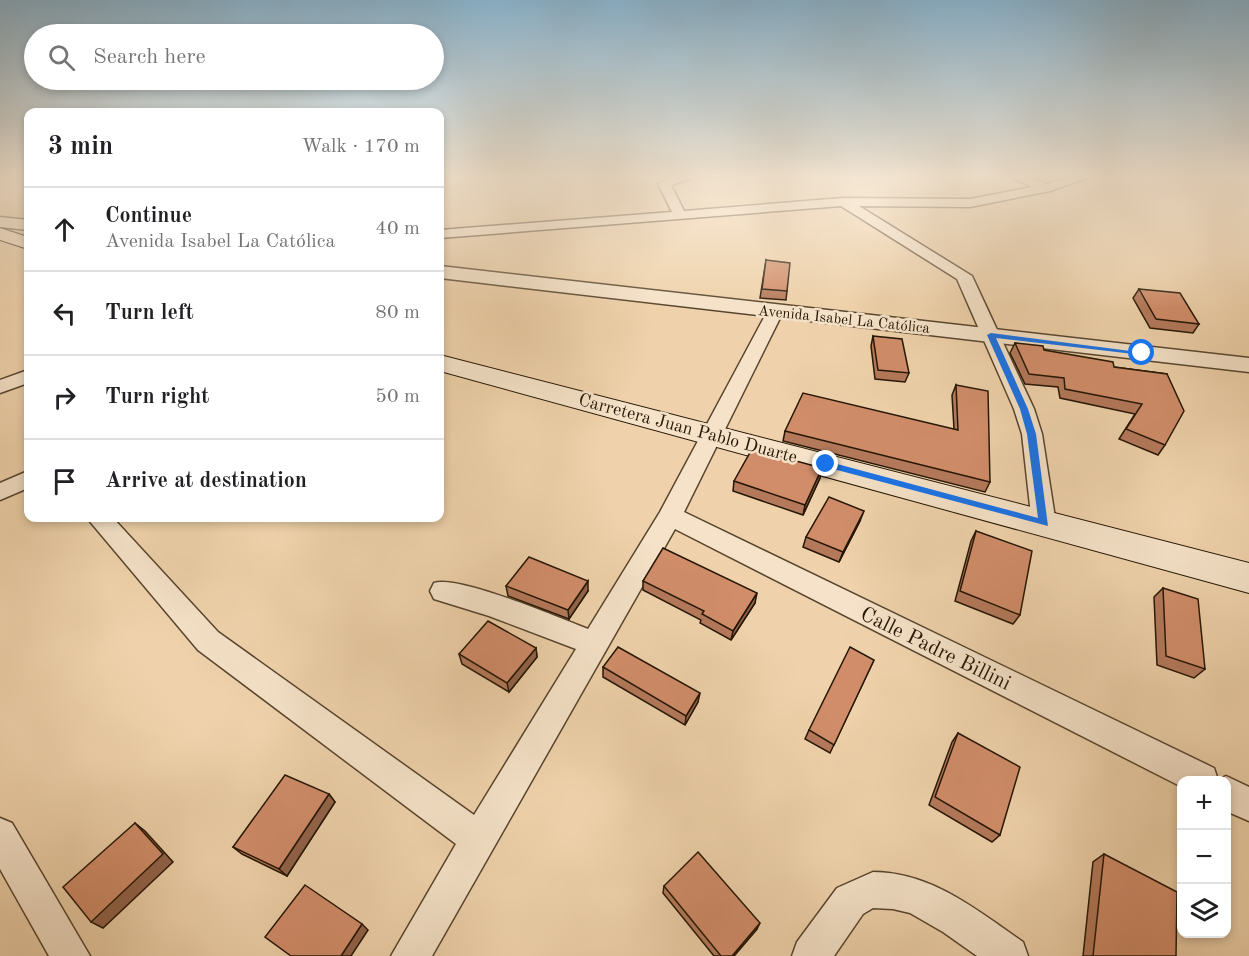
<!DOCTYPE html>
<meta charset="utf-8">
<style>
body{margin:0;font-family:"Old Standard TT",serif;background:#f2f2f2;color:#202124}
.controls{position:absolute;right:18px;bottom:18px;display:grid;overflow:hidden;border-radius:12px;box-shadow:0 3px 9px #0003}
.controls button{width:54px;height:54px;display:grid;place-items:center;padding:0;border:0;border-bottom:2px solid #e0e0e0;background:#fff;color:#202124;font:30px sans-serif}
.stop{position:absolute;width:18px;height:18px;margin:-14px;border:4px solid #1a73e8;border-radius:50%;background:#fff}
.stop.end{background:#1a73e8;border-color:#fff;box-shadow:0 2px 6px #0008}
.list{margin:0;padding:0;list-style:none}
h2{display:flex;justify-content:space-between;align-items:center;height:78px;margin:0;padding:0 24px;font-size:26px}
h2 small{font-size:20px;font-weight:400;color:#757577}
.list li{display:grid;grid-template-columns:39px 1fr auto;gap:18px;align-items:center;box-sizing:border-box;height:84px;padding:0 24px;border-top:2px solid #e0e0e0}
.list b{display:block;font-size:22px;white-space:nowrap}
.list p{margin:0;font-size:20px;white-space:nowrap;color:#757577}
.list em{font-size:20px;font-style:normal;color:#757577}
.icon{flex:none;width:33px;height:33px;fill:none;stroke:currentColor;stroke-width:2;stroke-linecap:round;stroke-linejoin:round}
.map{position:relative;flex:none;width:1249px;height:956px;overflow:hidden}
.search{position:absolute;background:#fff;box-shadow:0 3px 9px #0003;left:24px;top:24px;width:420px;height:66px;display:flex;align-items:center;gap:15px;box-sizing:border-box;padding:0 21px;border-radius:33px;color:#757577;font-size:22px}
.panel{position:absolute;background:#fff;box-shadow:0 3px 9px #0003;left:24px;top:108px;width:420px;height:414px;border-radius:12px}
.map>svg:first-child{display:block}
</style>
<div class="map">
<svg width="1249" height="956" viewBox="0 0 1249 956">
<rect width="100%" height="100%" fill="#efd2ab"/>
<filter id="stains"><feTurbulence type="fractalNoise" baseFrequency=".00333" numOctaves="4"/><feColorMatrix values="0 0 0 0 .2 0 0 0 0 .09 0 0 0 0 .02 0 0 0 .5 -.17"/></filter>
<radialGradient id="worn" r=".72"><stop offset=".6" stop-color="#630" stop-opacity="0"/><stop offset="1" stop-color="#630" stop-opacity=".3"/></radialGradient>
<g fill="none" stroke-linecap="round" stroke-linejoin="round">
<g stroke="#58452e" stroke-width="3">
<g id="minor">
<path d="M440,175H457L440,181Z"/>
<path d="M674,175H702L671,185L684,211L843,198L970,199L1032,187L1007,175H1024L1047,184L1076,175H1095L1050,191L970,207L859,206L972,276L1034,409L1042,434L1056,524L1053,530L1044,533L1035,530L1032,524L1022,434L1014,409L957,279L841,206L440,238V230L672,212L658,184Z"/>
<path d="M775,307L783,312L684,512L1214,768L1218,780L1226,776L1249,787V821L1226,811V780H1182V787L675,529L432,956H391L456,844L198,650L87,518H113L218,632L474,815L576,649L489,616L434,599L430,591L434,583C459,575 559,618 588,629L660,512L767,312Z"/>
<path d="M28,370V383L0,393V380Z"/>
<path d="M28,471V488L0,500V483Z"/>
<path d="M0,818L12,823L90,956H49L0,869Z"/>
<path d="M873,872C931,872 977,910 1023,942L1028,956H977L943,932L910,913L893,909L873,908L863,914L834,956H792L797,942L837,888Z"/>
</g>
</g>
<g stroke="#58452e" stroke-width="3">
<g id="tertiary">
<path d="M0,217L28,220V230L0,227Z"/>
<path d="M440,266L1249,358V372L440,278Z"/>
</g>
</g>
<g stroke="#251604" stroke-width="2">
<g id="secondary">
<path d="M0,228L28,237V249L0,240Z"/>
<path d="M440,355L1249,563V593L440,371Z"/>
</g>
</g>
<use href="#minor" fill="#f5e2c8" fill-rule="evenodd"/>
<use href="#tertiary" fill="#f5e2c8" fill-rule="evenodd"/>
<use href="#secondary" fill="#f5e2c8" fill-rule="evenodd"/>
</g>
<g fill="#b4795b" stroke="#251604" stroke-width="1.5">
<path d="M766,260L787,291L786,300L760,298Z"/>
<path d="M1139,289L1199,324L1193,333L1150,328L1133,298Z"/>
<path d="M873,336L909,373L905,382L875,379L871,346Z"/>
<path d="M1015,343L1114,367L1167,374L1165,445L1158,455L1119,439L1135,414L1060,398L1058,387L1025,384L1010,353Z"/>
<path d="M956,385L990,482L985,492L783,441L785,431L954,429L952,395Z"/>
<path d="M822,468L820,478L803,515L733,491L734,481Z"/>
<path d="M860,521L839,562L803,547L806,537Z"/>
<path d="M976,531L1020,615L1013,624L955,601L971,541Z"/>
<path d="M643,581L755,603L731,640L700,623L701,620L643,590Z"/>
<path d="M506,586L588,591L569,619L508,596Z"/>
<path d="M1163,588L1205,669L1194,678L1157,665L1154,597Z"/>
<path d="M536,648L537,657L509,692L462,664L459,654Z"/>
<path d="M874,660L830,753L805,739L809,730Z"/>
<path d="M603,667L698,702L685,725L603,677Z"/>
<path d="M958,733L1000,835L992,842L929,805L952,742Z"/>
<path d="M329,794L335,802L287,876L242,854L233,847Z"/>
<path d="M1104,854L1176,956H1083L1093,862Z"/>
<path d="M664,886L757,929L734,956H714L663,893Z"/>
</g>
<g fill="#92634a" stroke="#251604" stroke-width="1.5">
<path d="M822,468L820,478L803,515L805,505Z"/>
<path d="M864,511L860,521L839,562L843,552Z"/>
<path d="M588,581V591L569,619L568,610Z"/>
<path d="M757,593L755,603L731,640L733,631Z"/>
<path d="M536,648L537,657L509,692L507,683Z"/>
<path d="M700,693L698,702L685,725L686,716Z"/>
<path d="M329,794L335,802L287,876L279,869Z"/>
<path d="M135,823L145,831L173,862L103,928L91,922Z"/>
<path d="M760,923L757,929L734,956H732Z"/>
<path d="M362,924L368,930L351,956H341Z"/>
</g>
<g fill="#d18d6a" stroke="#251604" stroke-width="1.5">
<path d="M766,260L790,263L787,291L762,289Z"/>
<path d="M1139,289L1180,293L1199,324L1156,319Z"/>
<path d="M873,336L902,339L909,373L878,370Z"/>
<path d="M1015,343L1043,346L1044,350L1113,362L1114,367L1167,374L1184,411L1165,445L1126,429L1142,404L1065,389L1064,378L1029,374Z"/>
<path d="M956,385L988,391L990,482L785,431L803,393L958,430Z"/>
<path d="M752,449L822,468L805,505L734,481Z"/>
<path d="M829,497L864,511L843,552L806,537Z"/>
<path d="M976,531L1032,551L1020,615L960,591Z"/>
<path d="M663,548L757,593L733,631L702,614L704,611L643,581Z"/>
<path d="M529,557L588,581L568,610L506,586Z"/>
<path d="M1163,588L1198,599L1205,669L1166,656Z"/>
<path d="M488,621L536,648L507,683L459,654Z"/>
<path d="M618,647L700,693L686,716L603,667Z"/>
<path d="M850,647L874,660L834,745L809,730Z"/>
<path d="M958,733L1020,767L1000,835L935,797Z"/>
<path d="M285,775L329,794L279,869L233,847Z"/>
<path d="M135,823L163,854L91,922L63,887Z"/>
<path d="M698,852L760,923L732,956H721L664,886Z"/>
<path d="M1104,854L1177,892L1176,956H1093Z"/>
<path d="M305,885L362,924L341,956H291L265,937Z"/>
</g>
<linearGradient id="sky" x2="0" y2="1"><stop stop-color="#89b5d1"/><stop offset="0.57" stop-color="#f8ebd9"/><stop offset="1" stop-color="#f8ebd9" stop-opacity="0"/></linearGradient>
<rect width="1249" height="309" fill="url(#sky)"/>
<path fill="#1a73e8" d="M991,333L1146,353L1142,355L996,338L1028,409L1036,434L1048,526L822,466L821,464L826,461L1038,518L1027,434L1020,409L987,335Z"/>
<g text-anchor="middle" stroke-width="5" stroke-linejoin="round" paint-order="stroke">
<g font-size="15" fill="#251604" stroke="#f5e2c8">
<text transform="translate(844 319) rotate(6)" y="5">Avenida Isabel La Católica</text>
</g>
<g font-size="18" fill="#251604" stroke="#f5e2c8">
<text transform="translate(688 428) rotate(15)" y="6">Carretera Juan Pablo Duarte</text>
</g>
<g font-size="21" fill="#251604" stroke="#f5e2c8">
<text transform="translate(936 648) rotate(26)" y="7">Calle Padre Billini</text>
</g>
</g>
<rect width="100%" height="100%" filter="url(#stains)"/>
<rect width="100%" height="100%" fill="url(#worn)"/>
</svg>
<div class="controls">
<button>+</button>
<button>−</button>
<button><svg class="icon" aria-label="layers" viewBox="0 0 24 24"><path d="M12 4l9 5-9 5-9-5zM3 14l9 5 9-5"/></svg></button>
</div>
<div class="stop" style="left:1142px;top:353px"></div>
<div class="stop end" style="left:826px;top:464px"></div>
<div class="search"><svg class="icon" aria-label="search" viewBox="0 0 24 24"><circle cx="10" cy="10" r="6"/><path d="M15 15l6 6"/></svg>Search here</div>
<section class="panel">
<h2>3 min<small>Walk · 170 m</small></h2>
<ul class="list">
<li><svg class="icon" aria-label="ahead" viewBox="0 0 24 24"><path d="M12 20V5M6 11l6-6 6 6"/></svg><div><b>Continue</b><p>Avenida Isabel La Católica</p></div><em>40 m</em></li>
<li><svg class="icon" aria-label="left" viewBox="0 0 24 24"><path d="M17 20v-9H6M10 6l-5 5 5 5"/></svg><div><b>Turn left</b></div><em>80 m</em></li>
<li><svg class="icon" aria-label="right" viewBox="0 0 24 24"><path d="M7 20v-9h11M14 6l5 5-5 5"/></svg><div><b>Turn right</b></div><em>50 m</em></li>
<li><svg class="icon" aria-label="arrive" viewBox="0 0 24 24"><path d="M6 21V4h12l-3 4 3 4H6"/></svg><div><b>Arrive at destination</b></div></li>
</ul>
</section>
</div>
